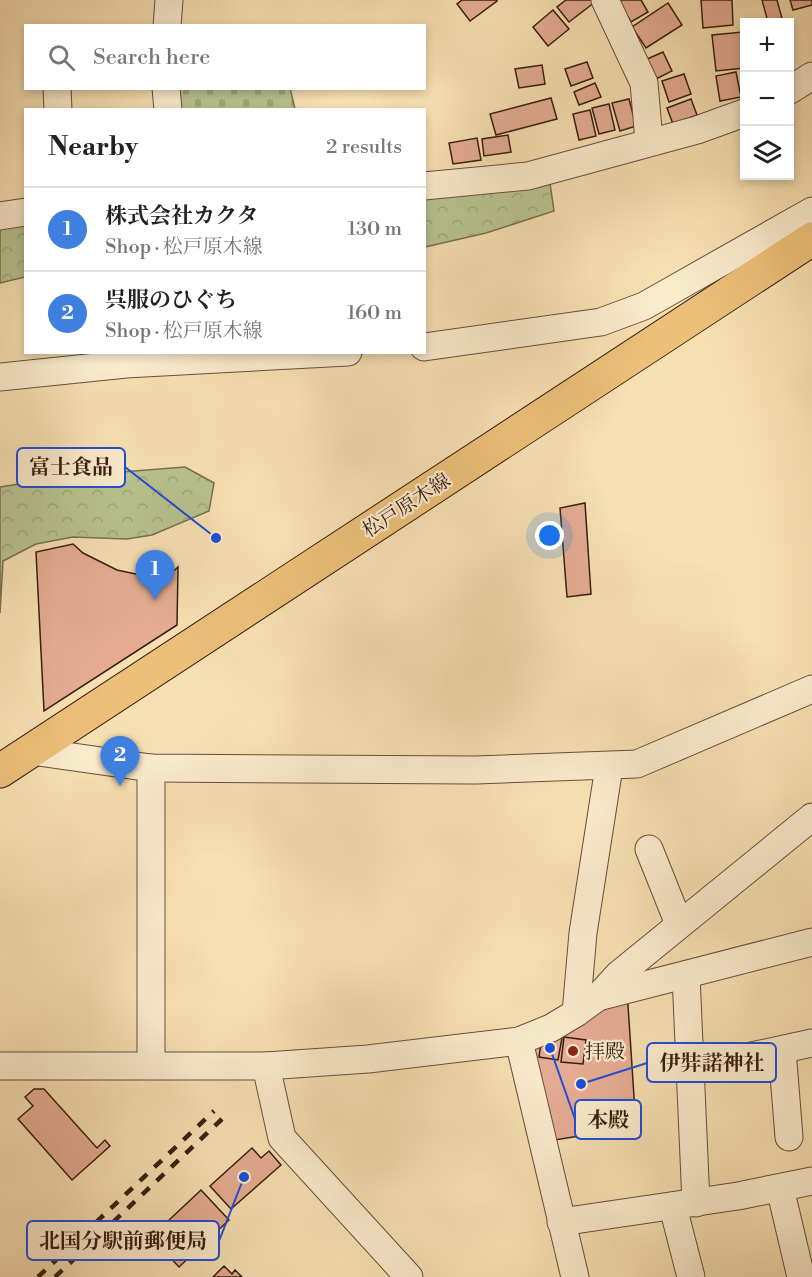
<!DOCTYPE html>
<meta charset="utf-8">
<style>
body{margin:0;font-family:"Libre Bodoni","Noto Serif JP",serif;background:#f2f2f2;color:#222}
.controls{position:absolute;right:18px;top:18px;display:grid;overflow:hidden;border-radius:0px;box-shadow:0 3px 9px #0003}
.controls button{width:54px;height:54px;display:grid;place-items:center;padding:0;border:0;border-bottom:2px solid #e0e0e0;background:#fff;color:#222;font:30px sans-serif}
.you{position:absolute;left:550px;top:536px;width:21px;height:21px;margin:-15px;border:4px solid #fff;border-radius:50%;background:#1a73e8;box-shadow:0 0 0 9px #1a73e833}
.badge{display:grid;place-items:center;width:39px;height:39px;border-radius:50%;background:#d93025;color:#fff;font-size:20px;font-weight:700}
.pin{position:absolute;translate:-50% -50px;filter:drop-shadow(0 2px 3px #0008)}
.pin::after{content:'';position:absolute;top:32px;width:21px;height:18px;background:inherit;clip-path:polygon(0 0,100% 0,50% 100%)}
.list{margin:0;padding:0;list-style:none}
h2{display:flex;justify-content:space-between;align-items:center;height:78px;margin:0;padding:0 24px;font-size:26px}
h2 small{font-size:20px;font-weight:400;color:#767676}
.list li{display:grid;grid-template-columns:39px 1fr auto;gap:18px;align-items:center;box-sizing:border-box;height:84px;padding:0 24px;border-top:2px solid #e0e0e0}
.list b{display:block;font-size:22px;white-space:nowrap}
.list p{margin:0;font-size:20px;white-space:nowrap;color:#767676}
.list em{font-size:20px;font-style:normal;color:#767676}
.icon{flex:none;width:33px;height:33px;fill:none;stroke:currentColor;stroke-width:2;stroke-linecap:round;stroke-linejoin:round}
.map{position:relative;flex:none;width:812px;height:1277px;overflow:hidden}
.search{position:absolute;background:#fff;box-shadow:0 3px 9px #0003;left:24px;top:24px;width:402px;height:66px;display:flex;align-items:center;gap:15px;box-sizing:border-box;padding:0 21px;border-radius:0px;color:#767676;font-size:22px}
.panel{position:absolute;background:#fff;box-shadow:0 3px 9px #0003;left:24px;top:108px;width:402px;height:246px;border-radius:0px}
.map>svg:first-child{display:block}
</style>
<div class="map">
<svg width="812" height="1277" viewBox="0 0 812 1277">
<defs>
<pattern id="forest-crowns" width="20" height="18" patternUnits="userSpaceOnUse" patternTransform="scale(1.5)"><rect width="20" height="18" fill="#b8c390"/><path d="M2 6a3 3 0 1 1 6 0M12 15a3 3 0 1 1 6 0" fill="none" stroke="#9fa77b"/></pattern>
<pattern id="cemetery-stones" width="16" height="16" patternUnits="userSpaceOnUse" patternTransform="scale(1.5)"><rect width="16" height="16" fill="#b8c390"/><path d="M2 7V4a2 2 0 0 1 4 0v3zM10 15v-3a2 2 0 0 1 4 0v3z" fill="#9fa77b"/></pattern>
</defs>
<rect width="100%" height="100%" fill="#f7e0b2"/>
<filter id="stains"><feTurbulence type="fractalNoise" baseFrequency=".00333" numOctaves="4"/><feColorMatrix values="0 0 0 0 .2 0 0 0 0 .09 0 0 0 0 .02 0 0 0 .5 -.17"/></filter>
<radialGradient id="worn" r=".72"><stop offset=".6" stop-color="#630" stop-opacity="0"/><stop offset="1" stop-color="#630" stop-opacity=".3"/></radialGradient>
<g fill="url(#forest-crowns)" stroke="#787050" stroke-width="1.5">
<path d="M550,183L554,211L486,233L425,247L424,194Z"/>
<path d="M25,222V277L0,283V228Z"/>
<path d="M185,467L214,483L209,511L152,535L127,539L73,537L36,544L3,561L0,613V487L70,476Z"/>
</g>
<path fill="url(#cemetery-stones)" stroke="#787050" stroke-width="1.5" d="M290,88L295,109L175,110V89Z"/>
<g fill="#e5ac93" stroke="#381d0f" stroke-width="1.5">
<path d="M462,0H497V1L470,21L457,4Z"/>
<path d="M566,0H593L595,2L569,22L557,7Z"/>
<path d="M618,0H641L648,12L631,22Z"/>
<path d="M701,0H732L733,25L703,28Z"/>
<path d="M762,0H777L783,22H768Z"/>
<path d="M790,0H812V5L793,10Z"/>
<path d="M668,3L682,25L646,48L632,27Z"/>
<path d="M553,10L569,29L548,46L533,27Z"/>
<path d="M743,32L744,68L716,71L712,35Z"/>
<path d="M663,52L672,71L654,80L645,60Z"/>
<path d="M587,62L593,78L571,86L565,69Z"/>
<path d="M542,65L545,84L519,88L515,69Z"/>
<path d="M736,72L741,97L720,101L716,76Z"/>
<path d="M684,74L691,94L669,102L662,81Z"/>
<path d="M595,83L601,97L579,105L574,92Z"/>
<path d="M551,98L557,119L496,135L490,114Z"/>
<path d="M629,99L636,126L620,131L612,103Z"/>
<path d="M691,99L697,115L673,124L667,108Z"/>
<path d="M609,104L615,130L599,134L592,108Z"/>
<path d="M590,110L596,136L579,140L573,114Z"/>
<path d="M508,135L511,152L484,156L482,139Z"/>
<path d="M477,138L481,160L453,164L449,143Z"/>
<path d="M585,503L591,594L567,597L560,508Z"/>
<path d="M73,544L83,553L117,570L164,580L178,567L177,625L44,711L36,552Z"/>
<path d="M627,990L636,1127L542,1142L519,1041Z"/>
<path d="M542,1035L562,1038L558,1060L539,1057Z"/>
<path d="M564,1037L586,1040L583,1064L561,1062Z"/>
<path d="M34,1089H44L97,1148L105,1140L110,1146L72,1180L18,1119L33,1106L25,1097Z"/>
<path d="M252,1148L261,1158L269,1151L281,1165L231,1209L210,1186Z"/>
<path d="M201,1190L229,1220L179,1267L151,1237Z"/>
<path d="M224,1266L232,1274L235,1270L242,1277H213Z"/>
</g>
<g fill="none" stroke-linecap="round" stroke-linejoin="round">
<g stroke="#684e38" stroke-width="29">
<g id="minor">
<path d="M605,0L644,83L649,141"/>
<path d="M167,26L169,0"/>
<path d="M57,88L58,110"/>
<path d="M166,88L168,110"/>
<path d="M790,90L812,76"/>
<path d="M424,186L528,176L697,130L744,113"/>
<path d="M0,216L26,212"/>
<path d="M424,347L601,322L644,306L812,211"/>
<path d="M0,377L126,364L348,352"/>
<path d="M31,751L151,768L476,770L637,764L812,689"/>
<path d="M151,768V1065"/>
<path d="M649,849L679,924"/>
<path d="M686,975L696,1203"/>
<path d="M598,997L812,942"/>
<path d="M576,1013L583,933L609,767"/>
<path d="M519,1041L575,1277"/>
<path d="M782,1050L789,1137"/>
<path d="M0,1066H266L368,1059L519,1041L551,1028L576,1013L598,997L618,975L812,817"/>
<path d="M266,1066L282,1138L409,1277"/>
<path d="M691,1069L812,1043"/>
<path d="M780,1188L801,1277"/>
<path d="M673,1207L691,1277"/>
<path d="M561,1222L738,1196L812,1181"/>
</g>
</g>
<g stroke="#381d0f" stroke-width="35">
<path id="major" d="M0,771L812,239"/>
</g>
<use href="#minor" stroke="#faebcd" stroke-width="27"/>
<use href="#major" stroke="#ecc079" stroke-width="33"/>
<g stroke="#381d0f" stroke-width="4.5" stroke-dasharray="10 10" stroke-linecap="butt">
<path d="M38,1277L214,1111"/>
<path d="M55,1277L222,1119"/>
</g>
</g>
<circle fill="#8f2418" stroke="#faebcd" stroke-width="2" cx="573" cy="1051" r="6"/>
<g text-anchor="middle" stroke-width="4.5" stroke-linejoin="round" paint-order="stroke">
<g font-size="20" fill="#381d0f" stroke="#faebcd">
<text transform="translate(406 505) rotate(-33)" y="7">松戸原木線</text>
</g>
<g font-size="20" fill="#381d0f" stroke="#faebcd" text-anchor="start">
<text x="585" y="1058">拝殿</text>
</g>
</g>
<path fill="none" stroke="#1d4ed8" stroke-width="2" d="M216 538L125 467M581 1084L647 1063M550 1048L575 1119M244 1177L219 1241"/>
<g fill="#1d4ed8" stroke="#faebcd" stroke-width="2">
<circle cx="216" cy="538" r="6"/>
<circle cx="581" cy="1084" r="6"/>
<circle cx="550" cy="1048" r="6"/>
<circle cx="244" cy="1177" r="6"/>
</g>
<g fill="#faebcd" stroke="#1d4ed8" stroke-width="2">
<rect x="17" y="448" width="108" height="39" rx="6"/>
<rect x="647" y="1043" width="129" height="39" rx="6"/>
<rect x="575" y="1100" width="66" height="39" rx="6"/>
<rect x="27" y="1221" width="192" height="39" rx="6"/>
</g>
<g font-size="21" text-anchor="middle" font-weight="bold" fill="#381d0f">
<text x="71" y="474">富士食品</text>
<text x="712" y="1070">伊弉諾神社</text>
<text x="608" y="1127">本殿</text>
<text x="123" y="1248">北国分駅前郵便局</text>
</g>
<rect width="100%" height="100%" filter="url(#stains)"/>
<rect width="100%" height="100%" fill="url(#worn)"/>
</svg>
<div class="controls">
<button>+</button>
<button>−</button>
<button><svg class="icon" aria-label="layers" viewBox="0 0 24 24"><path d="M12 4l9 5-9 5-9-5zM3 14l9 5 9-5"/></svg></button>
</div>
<div class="you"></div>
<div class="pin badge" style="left:155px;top:600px;background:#3f7fe0">1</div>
<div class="pin badge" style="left:120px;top:786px;background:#3f7fe0">2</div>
<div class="search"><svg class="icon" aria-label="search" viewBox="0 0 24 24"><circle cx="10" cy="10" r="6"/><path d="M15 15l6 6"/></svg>Search here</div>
<section class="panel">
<h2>Nearby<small>2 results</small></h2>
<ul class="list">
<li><span class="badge" style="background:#3f7fe0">1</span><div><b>株式会社カクタ</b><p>Shop · 松戸原木線</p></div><em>130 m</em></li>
<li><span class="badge" style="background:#3f7fe0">2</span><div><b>呉服のひぐち</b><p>Shop · 松戸原木線</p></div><em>160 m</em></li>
</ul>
</section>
</div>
